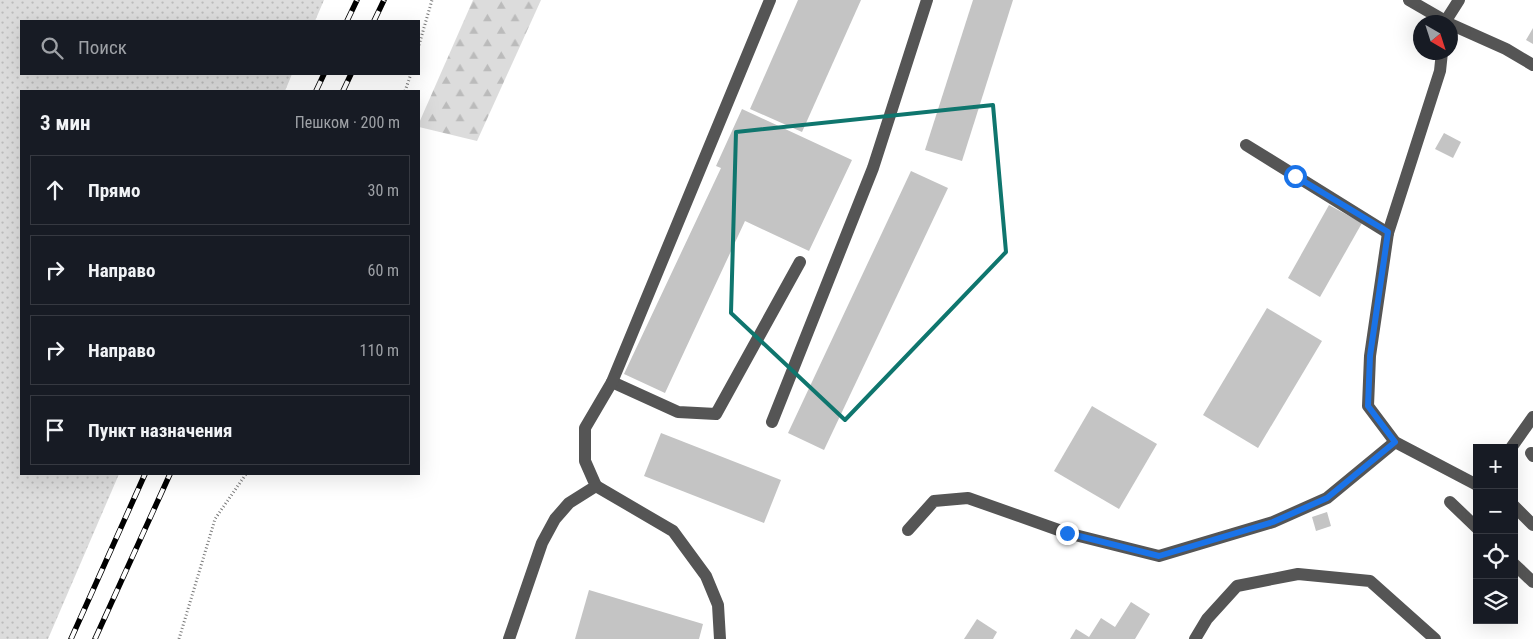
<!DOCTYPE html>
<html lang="ru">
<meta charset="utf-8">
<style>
body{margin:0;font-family:"Roboto Condensed",sans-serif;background:#242831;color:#f1f3f6}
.controls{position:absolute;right:15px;bottom:15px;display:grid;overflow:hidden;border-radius:0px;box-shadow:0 5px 20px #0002}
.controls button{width:45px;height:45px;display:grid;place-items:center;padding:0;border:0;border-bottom:1px solid #363941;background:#171b24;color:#f1f3f6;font:25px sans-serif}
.compass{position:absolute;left:1413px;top:15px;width:45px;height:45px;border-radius:50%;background:#171b24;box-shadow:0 5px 20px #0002;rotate:141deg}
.stop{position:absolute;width:15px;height:15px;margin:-11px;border:4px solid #1a73e8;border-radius:50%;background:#fff}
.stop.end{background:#1a73e8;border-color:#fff;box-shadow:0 1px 5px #0008}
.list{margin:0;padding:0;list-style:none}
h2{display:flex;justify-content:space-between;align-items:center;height:65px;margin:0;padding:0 20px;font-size:21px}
h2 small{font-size:16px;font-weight:400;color:#9ea1a6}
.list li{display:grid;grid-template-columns:32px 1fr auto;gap:15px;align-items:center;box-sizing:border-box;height:70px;margin:0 10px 10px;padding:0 10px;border:1px solid #363941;border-radius:0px}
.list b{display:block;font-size:19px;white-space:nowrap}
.list em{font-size:16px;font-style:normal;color:#9ea1a6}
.icon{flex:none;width:28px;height:28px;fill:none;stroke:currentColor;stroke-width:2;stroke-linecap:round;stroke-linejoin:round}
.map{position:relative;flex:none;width:1533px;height:639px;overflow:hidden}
.search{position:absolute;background:#171b24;box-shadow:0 5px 20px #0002;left:20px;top:20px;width:400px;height:55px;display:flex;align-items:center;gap:12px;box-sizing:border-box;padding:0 18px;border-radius:0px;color:#9ea1a6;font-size:19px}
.panel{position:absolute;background:#171b24;box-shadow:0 5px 20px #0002;left:20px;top:90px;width:400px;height:385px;border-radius:0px}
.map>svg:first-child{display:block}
</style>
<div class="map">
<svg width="1533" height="639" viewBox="0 0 1533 639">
<defs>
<pattern id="grass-dots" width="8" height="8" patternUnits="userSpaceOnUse" patternTransform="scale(1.25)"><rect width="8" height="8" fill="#dcdcdc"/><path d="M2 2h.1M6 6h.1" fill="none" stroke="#bbb" stroke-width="1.8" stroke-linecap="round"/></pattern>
<pattern id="forest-firs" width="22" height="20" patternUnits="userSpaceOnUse" patternTransform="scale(1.25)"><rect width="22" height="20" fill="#dcdcdc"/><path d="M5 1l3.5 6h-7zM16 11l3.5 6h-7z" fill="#bbb"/></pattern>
</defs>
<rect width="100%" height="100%" fill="#fff"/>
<path fill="url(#grass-dots)" d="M0,0H324L315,21H21V74H292L285,91H21V474H119L48,639H0Z"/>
<path fill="url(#forest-firs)" d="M473,0H541L477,141L419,127V123Z"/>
<g fill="#c4c4c4">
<path d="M798,0H861L802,132L750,109Z"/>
<path d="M973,0H1013L962,161L925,150Z"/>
<path d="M1533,28V44L1526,40Z"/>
<path d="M742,109L852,160L809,251L745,221L665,393L624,374L721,168L716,166Z"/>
<path d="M1444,133L1461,142L1453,158L1435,149Z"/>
<path d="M911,171L948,188L824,450L788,433Z"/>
<path d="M1329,205L1362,223L1320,297L1288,278Z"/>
<path d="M1267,308L1322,341L1258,448L1203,415Z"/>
<path d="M1092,406L1157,444L1119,509L1054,471Z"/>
<path d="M661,433L781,480L764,523L644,476Z"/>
<path d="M1327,512L1331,526L1316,531L1312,517Z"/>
<path d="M589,590L703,624L699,639H575Z"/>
<path d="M1131,602L1150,614L1135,639H1070L1076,629L1089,637L1101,618L1115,627Z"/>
<path d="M977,619L997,632L993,639H964Z"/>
</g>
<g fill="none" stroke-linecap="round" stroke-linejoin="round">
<g stroke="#777" stroke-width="3" stroke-dasharray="1 2.5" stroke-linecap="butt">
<path d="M419,45L432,0"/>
<path d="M405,91L411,74"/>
<path d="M179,639L215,519L246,474"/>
</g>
<g stroke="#555" stroke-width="12">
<path d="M1409,0L1447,22"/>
<path d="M1445,22L1459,0"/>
<path d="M1450,24L1506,49L1533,65"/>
<path d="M1442,52L1440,71L1388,233L1370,356L1368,406L1395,442L1477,485"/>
<path d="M1246,145L1388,233"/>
<path d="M612,382L678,412L716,414L800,262"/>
<path d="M772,422L873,168L927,0"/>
<path d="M1511,448L1533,417"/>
<path d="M1531,453L1533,456"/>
<path d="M596,486L673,531L706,576L718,605L720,639"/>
<path d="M1450,502L1477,528"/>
<path d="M1514,506L1533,525"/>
<path d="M908,530L934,501L968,498L1067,533L1159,556L1273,522L1327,498L1395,442"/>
<path d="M1514,564L1533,582"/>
<path d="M509,639L542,543L555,519L569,503L596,486L585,461V428L612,382L770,0"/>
<path d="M1195,639L1207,619L1237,586L1298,574L1370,581L1435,639"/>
</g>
<g stroke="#000" stroke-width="5.5">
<g id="rail">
<path d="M347,21L357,0"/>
<path d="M374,21L384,0"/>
<path d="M316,91L324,74"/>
<path d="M343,91L351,74"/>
<path d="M71,639L145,474"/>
<path d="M95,639L170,474"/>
</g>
</g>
<use href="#rail" stroke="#fff" stroke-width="4" stroke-dasharray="11" stroke-linecap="butt"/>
</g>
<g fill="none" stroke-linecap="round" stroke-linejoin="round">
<path stroke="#1a73e8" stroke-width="6" d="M1067,533L1159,556L1273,522L1327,498L1395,442L1368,406L1370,356L1388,232L1295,176"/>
</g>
<path fill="none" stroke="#0f766e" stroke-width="4" stroke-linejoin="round" d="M993,105L1006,252L845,420L731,313L736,132Z"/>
</svg>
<div class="controls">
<button>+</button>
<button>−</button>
<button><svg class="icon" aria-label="locate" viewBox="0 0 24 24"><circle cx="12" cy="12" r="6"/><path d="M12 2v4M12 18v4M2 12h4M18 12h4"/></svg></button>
<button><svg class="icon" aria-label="layers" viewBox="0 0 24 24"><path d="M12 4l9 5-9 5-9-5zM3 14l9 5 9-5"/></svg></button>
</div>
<svg class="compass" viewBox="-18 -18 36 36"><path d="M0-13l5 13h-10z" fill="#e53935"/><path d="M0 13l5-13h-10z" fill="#9ea1a6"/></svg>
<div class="stop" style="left:1295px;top:176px"></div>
<div class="stop end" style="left:1067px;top:533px"></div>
<div class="search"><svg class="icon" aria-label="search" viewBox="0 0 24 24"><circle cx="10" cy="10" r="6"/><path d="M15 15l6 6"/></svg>Поиск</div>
<section class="panel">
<h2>3 мин<small>Пешком · 200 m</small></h2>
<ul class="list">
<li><svg class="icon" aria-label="ahead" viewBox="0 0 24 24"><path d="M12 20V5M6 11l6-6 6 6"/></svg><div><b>Прямо</b></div><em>30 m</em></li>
<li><svg class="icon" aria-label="right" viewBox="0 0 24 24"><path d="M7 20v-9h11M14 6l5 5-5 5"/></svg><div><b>Направо</b></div><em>60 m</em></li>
<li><svg class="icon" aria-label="right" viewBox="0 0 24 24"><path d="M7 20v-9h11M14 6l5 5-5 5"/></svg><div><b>Направо</b></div><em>110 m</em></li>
<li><svg class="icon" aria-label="arrive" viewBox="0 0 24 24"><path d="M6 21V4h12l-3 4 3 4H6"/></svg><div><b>Пункт назначения</b></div></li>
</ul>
</section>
</div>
